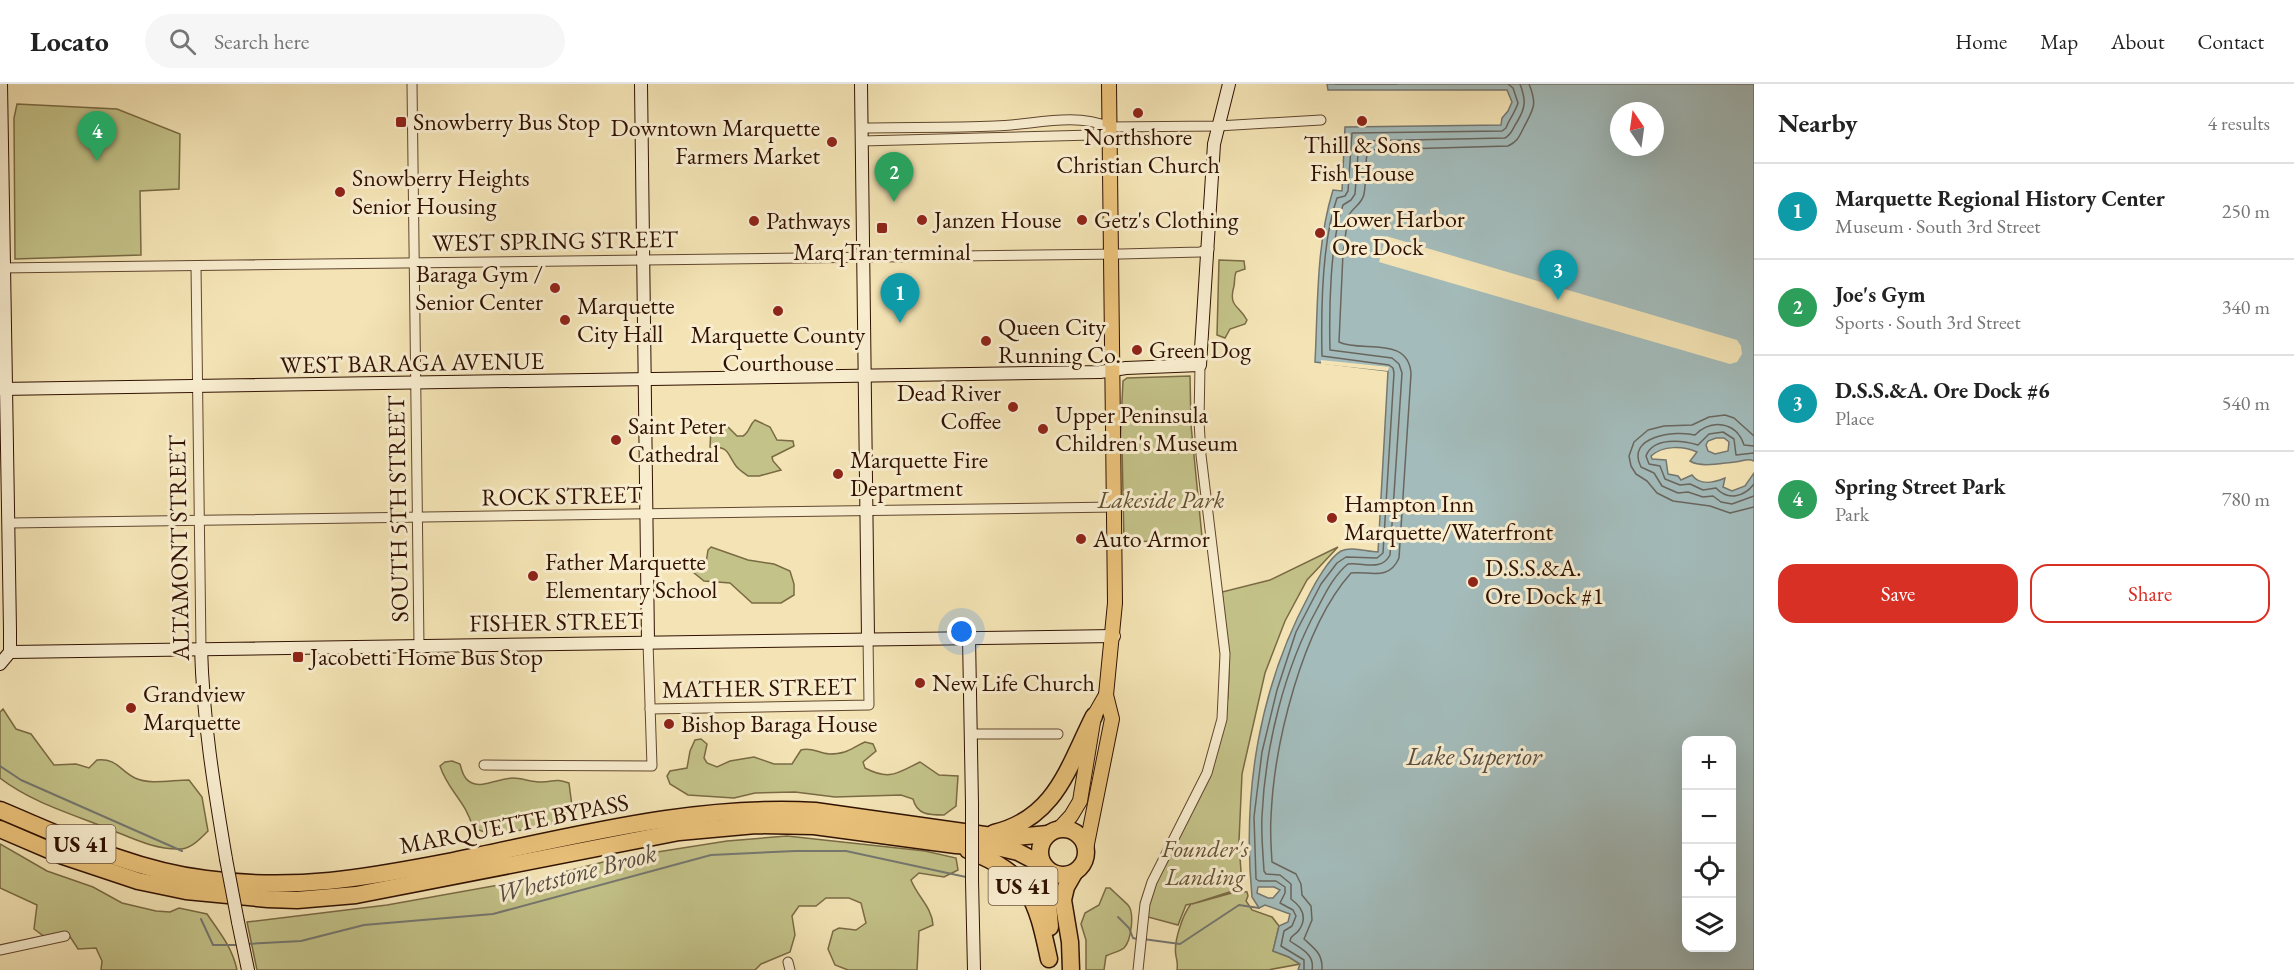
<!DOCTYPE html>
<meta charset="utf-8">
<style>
body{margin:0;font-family:"EB Garamond",serif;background:#f6f6f6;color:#222}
.controls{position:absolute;right:18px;bottom:18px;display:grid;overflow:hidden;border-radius:12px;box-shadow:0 6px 24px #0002}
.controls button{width:54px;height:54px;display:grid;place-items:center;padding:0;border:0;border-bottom:2px solid #e0e0e0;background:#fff;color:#222;font:30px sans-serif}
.compass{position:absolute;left:1610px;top:18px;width:54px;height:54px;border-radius:50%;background:#fff;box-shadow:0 6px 24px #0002;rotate:347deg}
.you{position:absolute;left:962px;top:548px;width:21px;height:21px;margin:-15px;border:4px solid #fff;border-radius:50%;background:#1a73e8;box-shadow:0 0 0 9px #1a73e833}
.badge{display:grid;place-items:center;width:39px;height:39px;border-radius:50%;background:#d93025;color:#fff;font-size:20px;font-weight:700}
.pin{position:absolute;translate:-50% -50px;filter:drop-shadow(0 2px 3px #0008)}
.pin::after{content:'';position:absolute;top:32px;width:21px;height:18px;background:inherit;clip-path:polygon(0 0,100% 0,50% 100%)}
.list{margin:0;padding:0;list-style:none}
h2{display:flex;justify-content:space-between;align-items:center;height:78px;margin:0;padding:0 24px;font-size:26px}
h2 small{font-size:20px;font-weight:400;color:#767676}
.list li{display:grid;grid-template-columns:39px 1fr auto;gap:18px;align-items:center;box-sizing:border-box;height:96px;padding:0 24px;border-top:2px solid #e0e0e0}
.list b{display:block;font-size:22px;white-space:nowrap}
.list p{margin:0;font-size:20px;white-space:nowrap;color:#767676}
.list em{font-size:20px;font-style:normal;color:#767676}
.actions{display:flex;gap:12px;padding:18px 24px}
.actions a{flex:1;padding:14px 0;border:2px solid #d93025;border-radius:18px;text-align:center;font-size:21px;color:#d93025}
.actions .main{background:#d93025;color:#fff}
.icon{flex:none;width:33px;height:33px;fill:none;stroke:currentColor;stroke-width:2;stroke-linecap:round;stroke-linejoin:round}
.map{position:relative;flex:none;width:1754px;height:886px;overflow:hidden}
header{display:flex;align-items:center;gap:36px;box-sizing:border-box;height:84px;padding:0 30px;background:#fff;border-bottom:2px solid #e0e0e0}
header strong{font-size:28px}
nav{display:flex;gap:33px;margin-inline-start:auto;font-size:21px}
.search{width:420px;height:54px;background:#f6f6f6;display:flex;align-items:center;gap:15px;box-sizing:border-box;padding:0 21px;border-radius:33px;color:#767676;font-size:22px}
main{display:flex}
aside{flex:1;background:#fff}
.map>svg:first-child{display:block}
</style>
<header>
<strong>Locato</strong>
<div class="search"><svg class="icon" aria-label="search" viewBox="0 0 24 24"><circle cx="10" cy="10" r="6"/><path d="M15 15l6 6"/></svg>Search here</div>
<nav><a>Home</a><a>Map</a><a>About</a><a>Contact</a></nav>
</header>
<main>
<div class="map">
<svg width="1754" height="886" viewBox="0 0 1754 886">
<rect width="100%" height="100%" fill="#f4e4b5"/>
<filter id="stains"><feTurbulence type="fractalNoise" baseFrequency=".00333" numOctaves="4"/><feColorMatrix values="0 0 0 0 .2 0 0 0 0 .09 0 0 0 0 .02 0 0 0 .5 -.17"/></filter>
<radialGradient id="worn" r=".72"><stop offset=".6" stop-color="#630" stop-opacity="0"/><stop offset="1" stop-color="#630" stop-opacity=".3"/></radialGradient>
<g fill="#c3c288" stroke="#7a6a44" stroke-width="1.5">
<path d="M17,20L117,25L180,50L179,105L140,107L141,171L15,175L14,34Z"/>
<path d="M1219,176L1244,177L1245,185L1236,188C1234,193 1235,197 1234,202C1228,223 1239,221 1247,236L1245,240L1230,245L1225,254L1217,251Z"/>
<path d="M1190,292L1191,341L1202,453L1124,459L1122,361L1120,360L1123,297L1127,294Z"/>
<path d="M755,336L770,343L777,356L793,357L794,362L772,373L773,377L781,386L759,392H748C744,389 739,386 736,382C726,368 730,363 710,363L711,344L718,340L726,341L737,352H743C750,348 749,341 755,336Z"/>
<path d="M711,463L748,476L774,480L790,487L794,500V511L781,519H752L730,499L704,497L693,488L706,479L708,466Z"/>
<path d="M1338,463L1307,496L1285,537L1265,589L1242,690L1239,757L1242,804L1192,820L1239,807L1247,808L1248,812L1246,817L1252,826L1272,833L1279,842L1273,867L1289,873L1300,880L1268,886H1177C1178,879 1177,878 1176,872C1173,858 1183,830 1191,820L1186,821L1178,841L1148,833L1150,811L1221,650L1228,613L1229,589L1222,508L1270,496Z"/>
<path d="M3,625L16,645L31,650L54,681L76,680L89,684L97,676C117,674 119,686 135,694C150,701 172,696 189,696L202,713L208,747C201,754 192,764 181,765C157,766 136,756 114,747C76,731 34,720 0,694V628Z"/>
<path d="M701,655L707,660L704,674L707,679L717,683L730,677L754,673L774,680H792L801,666C811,663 819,669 829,670C848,670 851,664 865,658L873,660L876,667L863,678L865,684C890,697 897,689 920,678L939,691L958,692L956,722L944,731C929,731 917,731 913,715L901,711L835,713L795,708L755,709L734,714L688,711L670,700L667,692L670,687L687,684L690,667L695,656Z"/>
<path d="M452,677L460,680C462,687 464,696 472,699C482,704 500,694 513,694C522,694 531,698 541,698C555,698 553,694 569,699L572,722L562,736L539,744L490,750L473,744C466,717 448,707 440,682L445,678Z"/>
<path d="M787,752L925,767L956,774L958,786L944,793L919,789L911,796C917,812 932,823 933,841L919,847L917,886H848L835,881L828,865L833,847L839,844L856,846L866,839L861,819L849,814H826L816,822H799L792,832L795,851L790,868L761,880L755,886H257L247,838L387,821L515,798L541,805L552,801L564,788L619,774L727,757Z"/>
<path d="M0,760L47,787L93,803L122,819L156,827L170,828L179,824L207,830C220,849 232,863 237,886H101L102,877L96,864L78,865L69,851L45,853L34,845L37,821L0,804Z"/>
<path d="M1106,804H1110C1116,810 1124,817 1128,821C1135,829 1131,857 1124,864C1119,868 1111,869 1106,872L1104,886H1086V856L1081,840L1085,829L1099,821Z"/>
</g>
<path fill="#a3bbba" stroke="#757770" stroke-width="1.5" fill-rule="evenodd" d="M1327,0H1754V377C1747,373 1743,378 1735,378C1722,379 1701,384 1690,377L1697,368C1683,362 1663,361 1651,372L1652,375L1666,376L1668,390L1678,392L1681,396L1692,391C1700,402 1713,399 1725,394L1723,403L1732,407L1745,402L1754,389V886H1298L1300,880L1289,873L1273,867L1279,842L1288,838L1290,830L1265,821L1259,824L1252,813C1242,709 1259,604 1309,511C1315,499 1329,474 1341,467C1352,462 1367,468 1378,468L1388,287L1315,278C1318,221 1316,161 1333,106L1342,107L1345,43L1501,41L1502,34L1508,27L1512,18L1507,6H1328ZM1619,27H1655V63H1619ZM1716,354H1724L1729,358L1728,367L1715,370L1708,367L1706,361L1708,357ZM1686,656H1732V864H1686ZM1274,803L1280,806L1273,814H1268L1257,809L1258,803Z"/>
<g fill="#f4e4b5">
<path d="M1386,152L1737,256L1741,262L1742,270L1737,278L1730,280L1379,178Z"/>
<path d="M1321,276L1389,283L1388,287L1321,280Z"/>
</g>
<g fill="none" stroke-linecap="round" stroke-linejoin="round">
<g stroke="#6a665e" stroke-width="1.5">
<path d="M1335,0H1397"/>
<path d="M1754,352L1734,334L1725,331L1709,333L1692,341L1664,342L1648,346L1634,358L1629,372L1631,382L1636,390L1647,397L1657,409L1673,417L1710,422L1730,429L1754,423"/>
<path d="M1754,362L1744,361C1736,337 1711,335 1695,351C1676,346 1625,352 1641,383L1654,389L1662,402L1678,409L1688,408L1703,413L1713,412L1721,418L1732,420L1754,412"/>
<path d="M1754,369L1736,371L1734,355L1723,348L1709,350L1698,361C1682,356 1653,353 1646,372L1649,380L1660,382L1665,395L1680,401L1690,400L1703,406L1716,404C1728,417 1744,413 1754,400"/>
<path d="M1304,886V876L1281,862L1284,847L1292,842L1296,832L1293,826L1280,819L1285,809V803L1276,797H1259L1256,795L1254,733L1262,668L1277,606L1296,548L1321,500L1337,479L1346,473L1377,474L1383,469L1394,289L1393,284L1389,281L1322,272C1321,227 1322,157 1337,114L1345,112L1348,107L1352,49L1502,47L1506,44C1509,35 1515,29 1518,19L1513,4L1508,0"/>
<path d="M1312,886C1315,870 1301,865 1290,857C1291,850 1295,852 1299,846C1308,833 1302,823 1291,815V800L1280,791L1266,790L1264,787C1263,769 1261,750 1262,732C1265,664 1284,585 1317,525C1325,510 1334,491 1348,480C1363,478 1381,488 1390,471L1402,289L1399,280L1392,274L1330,266C1329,226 1330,158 1343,121L1351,116L1355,110L1359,57L1505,54C1513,49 1512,45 1517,38C1526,23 1526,16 1520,0"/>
<path d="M1322,886C1323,870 1315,865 1304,855L1312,836L1311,822L1302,811L1301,800L1296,790L1272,778C1271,763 1270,748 1271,733C1274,660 1302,544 1351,489C1370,487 1389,497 1399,474L1411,290C1409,251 1361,269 1339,258L1343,169L1348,133C1351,124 1362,121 1364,110C1367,95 1364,79 1368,66L1508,62C1517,58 1519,53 1523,45C1533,25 1538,22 1529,0"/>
</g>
<g stroke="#757770" stroke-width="2">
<path d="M0,682L21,696L182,767"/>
<path d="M1118,833L1129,844L1133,854L1137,855"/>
<path d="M201,835L213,861H239"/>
<path d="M1143,855L1180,860L1239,821L1259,824"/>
<path d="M247,860L301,857L364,841L493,830L711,771L795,767H846L966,793"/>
</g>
<g stroke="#61462e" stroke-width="11">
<g id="street">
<path d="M412,0L419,562"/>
<path d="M862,44C906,43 951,44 995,42C1033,41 1074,28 1109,43L1218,42L1321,36"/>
<path d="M862,57L1093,51L1109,43"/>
<path d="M196,182L201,564"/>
<path d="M0,184L1121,170L1200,168L1209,165"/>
<path d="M10,439L1115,423"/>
<path d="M650,625L869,621L868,554"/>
<path d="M971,650H1058"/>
<path d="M484,681L652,682L648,558"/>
<path d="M0,866L65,852"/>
<path d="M788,878L790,886"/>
<path d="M1138,886L1145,820L1152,798L1207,689L1222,635L1225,570L1201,371L1199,337L1200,281"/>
</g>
</g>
<g stroke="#301101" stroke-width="14">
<g id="secondary">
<path d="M641,0L648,558"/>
<path d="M861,0L868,554"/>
<path d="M0,305L1100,288L1126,284L1200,281L1214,60L1229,0"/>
<path d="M969,553L972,720"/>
<path d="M201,564C203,636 214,704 226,775"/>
<path d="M10,568L1114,552"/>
<path d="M0,580L10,568V546L1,0"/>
<path d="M972,797L974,886"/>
<path d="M238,838L248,886"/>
</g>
</g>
<g stroke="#301101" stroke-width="16">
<g id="primary">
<path d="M1058,746L1071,732L1080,717L1094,632L1106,611"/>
<path d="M1086,765L1112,635L1106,611L1115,519L1109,0"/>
</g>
</g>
<g stroke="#301101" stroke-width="19">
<g id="highway">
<path d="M0,726C67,754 133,786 206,795C295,807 365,794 453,777C572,753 692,720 815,727L1006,754L1048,750"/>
<circle cx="1063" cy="768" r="23"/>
<path d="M0,745L63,772L138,797L186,807L268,815L297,816L356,811L679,748L756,741L814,742L956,761L1001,764L1018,768L1043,781"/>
<path d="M994,749C1056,734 1068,683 1094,632"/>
<path d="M968,766C1030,791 1036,814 1049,875"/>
<path d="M1045,783L1050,843"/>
<path d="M1071,886L1070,858L1063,816L1066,803L1074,789"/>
</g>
</g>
<use href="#street" stroke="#f8edcf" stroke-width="9"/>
<use href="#secondary" stroke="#f8edcf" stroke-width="12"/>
<use href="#primary" stroke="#eac27a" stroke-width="14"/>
<use href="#highway" stroke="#eac27a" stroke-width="16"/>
<g stroke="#301101" stroke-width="14" stroke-linecap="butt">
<g id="secondary-bridge">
<path d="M972,720V797"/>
<path d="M226,775L238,838"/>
</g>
</g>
<use href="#secondary-bridge" stroke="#f8edcf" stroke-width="12"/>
</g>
<g fill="#8f2418" stroke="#f8edcf" stroke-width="2">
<circle cx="1138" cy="29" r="6"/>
<circle cx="1362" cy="37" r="6"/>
<rect x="395" y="32" width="12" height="12" rx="3"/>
<circle cx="832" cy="58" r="6"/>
<circle cx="340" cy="108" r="6"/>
<circle cx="922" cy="136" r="6"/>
<circle cx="1082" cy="136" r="6"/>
<circle cx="754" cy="137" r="6"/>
<rect x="876" y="138" width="12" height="12" rx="3"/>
<circle cx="1320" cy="149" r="6"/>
<circle cx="555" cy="204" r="6"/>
<circle cx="778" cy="227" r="6"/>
<circle cx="565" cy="236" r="6"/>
<circle cx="986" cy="257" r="6"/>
<circle cx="1137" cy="266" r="6"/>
<circle cx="1013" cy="323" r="6"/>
<circle cx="1043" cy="345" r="6"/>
<circle cx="616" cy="356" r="6"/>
<circle cx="838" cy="390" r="6"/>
<circle cx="1332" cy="434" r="6"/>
<circle cx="1081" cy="455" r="6"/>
<circle cx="533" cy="492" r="6"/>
<circle cx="1473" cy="498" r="6"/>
<rect x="292" y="567" width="12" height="12" rx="3"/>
<circle cx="920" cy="599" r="6"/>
<circle cx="131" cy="624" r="6"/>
<circle cx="669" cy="640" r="6"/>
</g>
<g text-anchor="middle" stroke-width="6" stroke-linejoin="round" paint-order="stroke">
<g fill="#f8edcf" stroke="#6c533f" stroke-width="1.5">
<rect x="46.5" y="741" width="69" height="38" rx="4.5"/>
<rect x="988.5" y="783" width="69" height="38" rx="4.5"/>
</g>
<g font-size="22" font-weight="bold" fill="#301101">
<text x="81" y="768">US 41</text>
<text x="1023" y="810">US 41</text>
</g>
<g font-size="24" fill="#301101" stroke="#f8edcf" text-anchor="start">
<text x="413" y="46">Snowberry Bus Stop</text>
<text x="820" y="52" text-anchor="end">Downtown Marquette<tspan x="820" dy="28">Farmers Market</tspan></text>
<text x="1138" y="61" text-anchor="middle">Northshore<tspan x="1138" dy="28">Christian Church</tspan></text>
<text x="1362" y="69" text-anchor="middle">Thill &amp; Sons<tspan x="1362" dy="28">Fish House</tspan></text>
<text x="352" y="102">Snowberry Heights<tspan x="352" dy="28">Senior Housing</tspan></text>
<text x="1332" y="143">Lower Harbor<tspan x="1332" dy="28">Ore Dock</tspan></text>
<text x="934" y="144">Janzen House</text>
<text x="1094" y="144">Getz's Clothing</text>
<text x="766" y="145">Pathways</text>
<text x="882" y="176" text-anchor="middle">MarqTran terminal</text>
<text x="543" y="198" text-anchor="end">Baraga Gym /<tspan x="543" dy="28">Senior Center</tspan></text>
<text x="577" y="230">Marquette<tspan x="577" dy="28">City Hall</tspan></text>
<text x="998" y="251">Queen City<tspan x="998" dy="28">Running Co.</tspan></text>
<text x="778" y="259" text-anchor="middle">Marquette County<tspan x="778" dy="28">Courthouse</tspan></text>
<text x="1149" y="274">Green Dog</text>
<text x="1001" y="317" text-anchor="end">Dead River<tspan x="1001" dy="28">Coffee</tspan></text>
<text x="1055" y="339">Upper Peninsula<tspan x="1055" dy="28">Children's Museum</tspan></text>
<text x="628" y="350">Saint Peter<tspan x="628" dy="28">Cathedral</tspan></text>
<text x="850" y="384">Marquette Fire<tspan x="850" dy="28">Department</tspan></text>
<text x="1344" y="428">Hampton Inn<tspan x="1344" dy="28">Marquette/Waterfront</tspan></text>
<text x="1093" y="463">Auto Armor</text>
<text x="545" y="486">Father Marquette<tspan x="545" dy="28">Elementary School</tspan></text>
<text x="1485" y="492">D.S.S.&amp;A.<tspan x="1485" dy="28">Ore Dock #1</tspan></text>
<text x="310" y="581">Jacobetti Home Bus Stop</text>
<text x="932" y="607">New Life Church</text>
<text x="143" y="618">Grandview<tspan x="143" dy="28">Marquette</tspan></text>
<text x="681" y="648">Bishop Baraga House</text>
</g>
<g font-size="24" fill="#301101" stroke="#f8edcf">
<text transform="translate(555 157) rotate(-1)" y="8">WEST SPRING STREET</text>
<text transform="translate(412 279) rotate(-1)" y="8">WEST BARAGA AVENUE</text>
<text transform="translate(562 412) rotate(-1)" y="8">ROCK STREET</text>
<text transform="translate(398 425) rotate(-91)" y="8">SOUTH 5TH STREET</text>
<text transform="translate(179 464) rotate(-91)" y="8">ALTAMONT STREET</text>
<text transform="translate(556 538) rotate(-1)" y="8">FISHER STREET</text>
<text transform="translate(759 604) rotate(-1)" y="8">MATHER STREET</text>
<text transform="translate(514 740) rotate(-11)" y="8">MARQUETTE BYPASS</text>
</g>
<g font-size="24" font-style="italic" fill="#634f30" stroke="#f8edcf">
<text x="1161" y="424">Lakeside Park</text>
<text x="1205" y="773">Founder's<tspan x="1205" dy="28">Landing</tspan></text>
</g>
<g font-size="26" font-style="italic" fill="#584c42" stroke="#f8edcf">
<text x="1474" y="681">Lake Superior</text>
<text transform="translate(576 789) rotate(-15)" y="9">Whetstone Brook</text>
</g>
</g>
<rect width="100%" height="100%" filter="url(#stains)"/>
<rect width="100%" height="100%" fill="url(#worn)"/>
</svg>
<div class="controls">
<button>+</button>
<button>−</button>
<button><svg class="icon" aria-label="locate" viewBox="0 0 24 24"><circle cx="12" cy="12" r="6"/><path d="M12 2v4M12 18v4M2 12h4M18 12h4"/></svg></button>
<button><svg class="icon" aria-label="layers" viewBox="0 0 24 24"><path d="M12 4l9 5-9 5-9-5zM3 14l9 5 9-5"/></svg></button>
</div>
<svg class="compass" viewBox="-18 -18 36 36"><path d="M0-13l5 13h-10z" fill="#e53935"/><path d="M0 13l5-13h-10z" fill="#767676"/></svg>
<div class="you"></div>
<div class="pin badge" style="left:900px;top:239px;background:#0f9aa8">1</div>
<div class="pin badge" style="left:894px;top:118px;background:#2e9e5b">2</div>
<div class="pin badge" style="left:1558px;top:216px;background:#0f9aa8">3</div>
<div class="pin badge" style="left:97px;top:77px;background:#2e9e5b">4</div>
</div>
<aside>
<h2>Nearby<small>4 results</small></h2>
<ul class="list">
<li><span class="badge" style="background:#0f9aa8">1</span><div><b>Marquette Regional History Center</b><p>Museum · South 3rd Street</p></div><em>250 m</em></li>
<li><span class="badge" style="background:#2e9e5b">2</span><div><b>Joe's Gym</b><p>Sports · South 3rd Street</p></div><em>340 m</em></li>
<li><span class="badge" style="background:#0f9aa8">3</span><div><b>D.S.S.&amp;A. Ore Dock #6</b><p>Place</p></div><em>540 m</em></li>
<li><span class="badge" style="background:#2e9e5b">4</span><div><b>Spring Street Park</b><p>Park</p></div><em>780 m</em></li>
</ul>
<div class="actions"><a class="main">Save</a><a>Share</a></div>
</aside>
</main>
